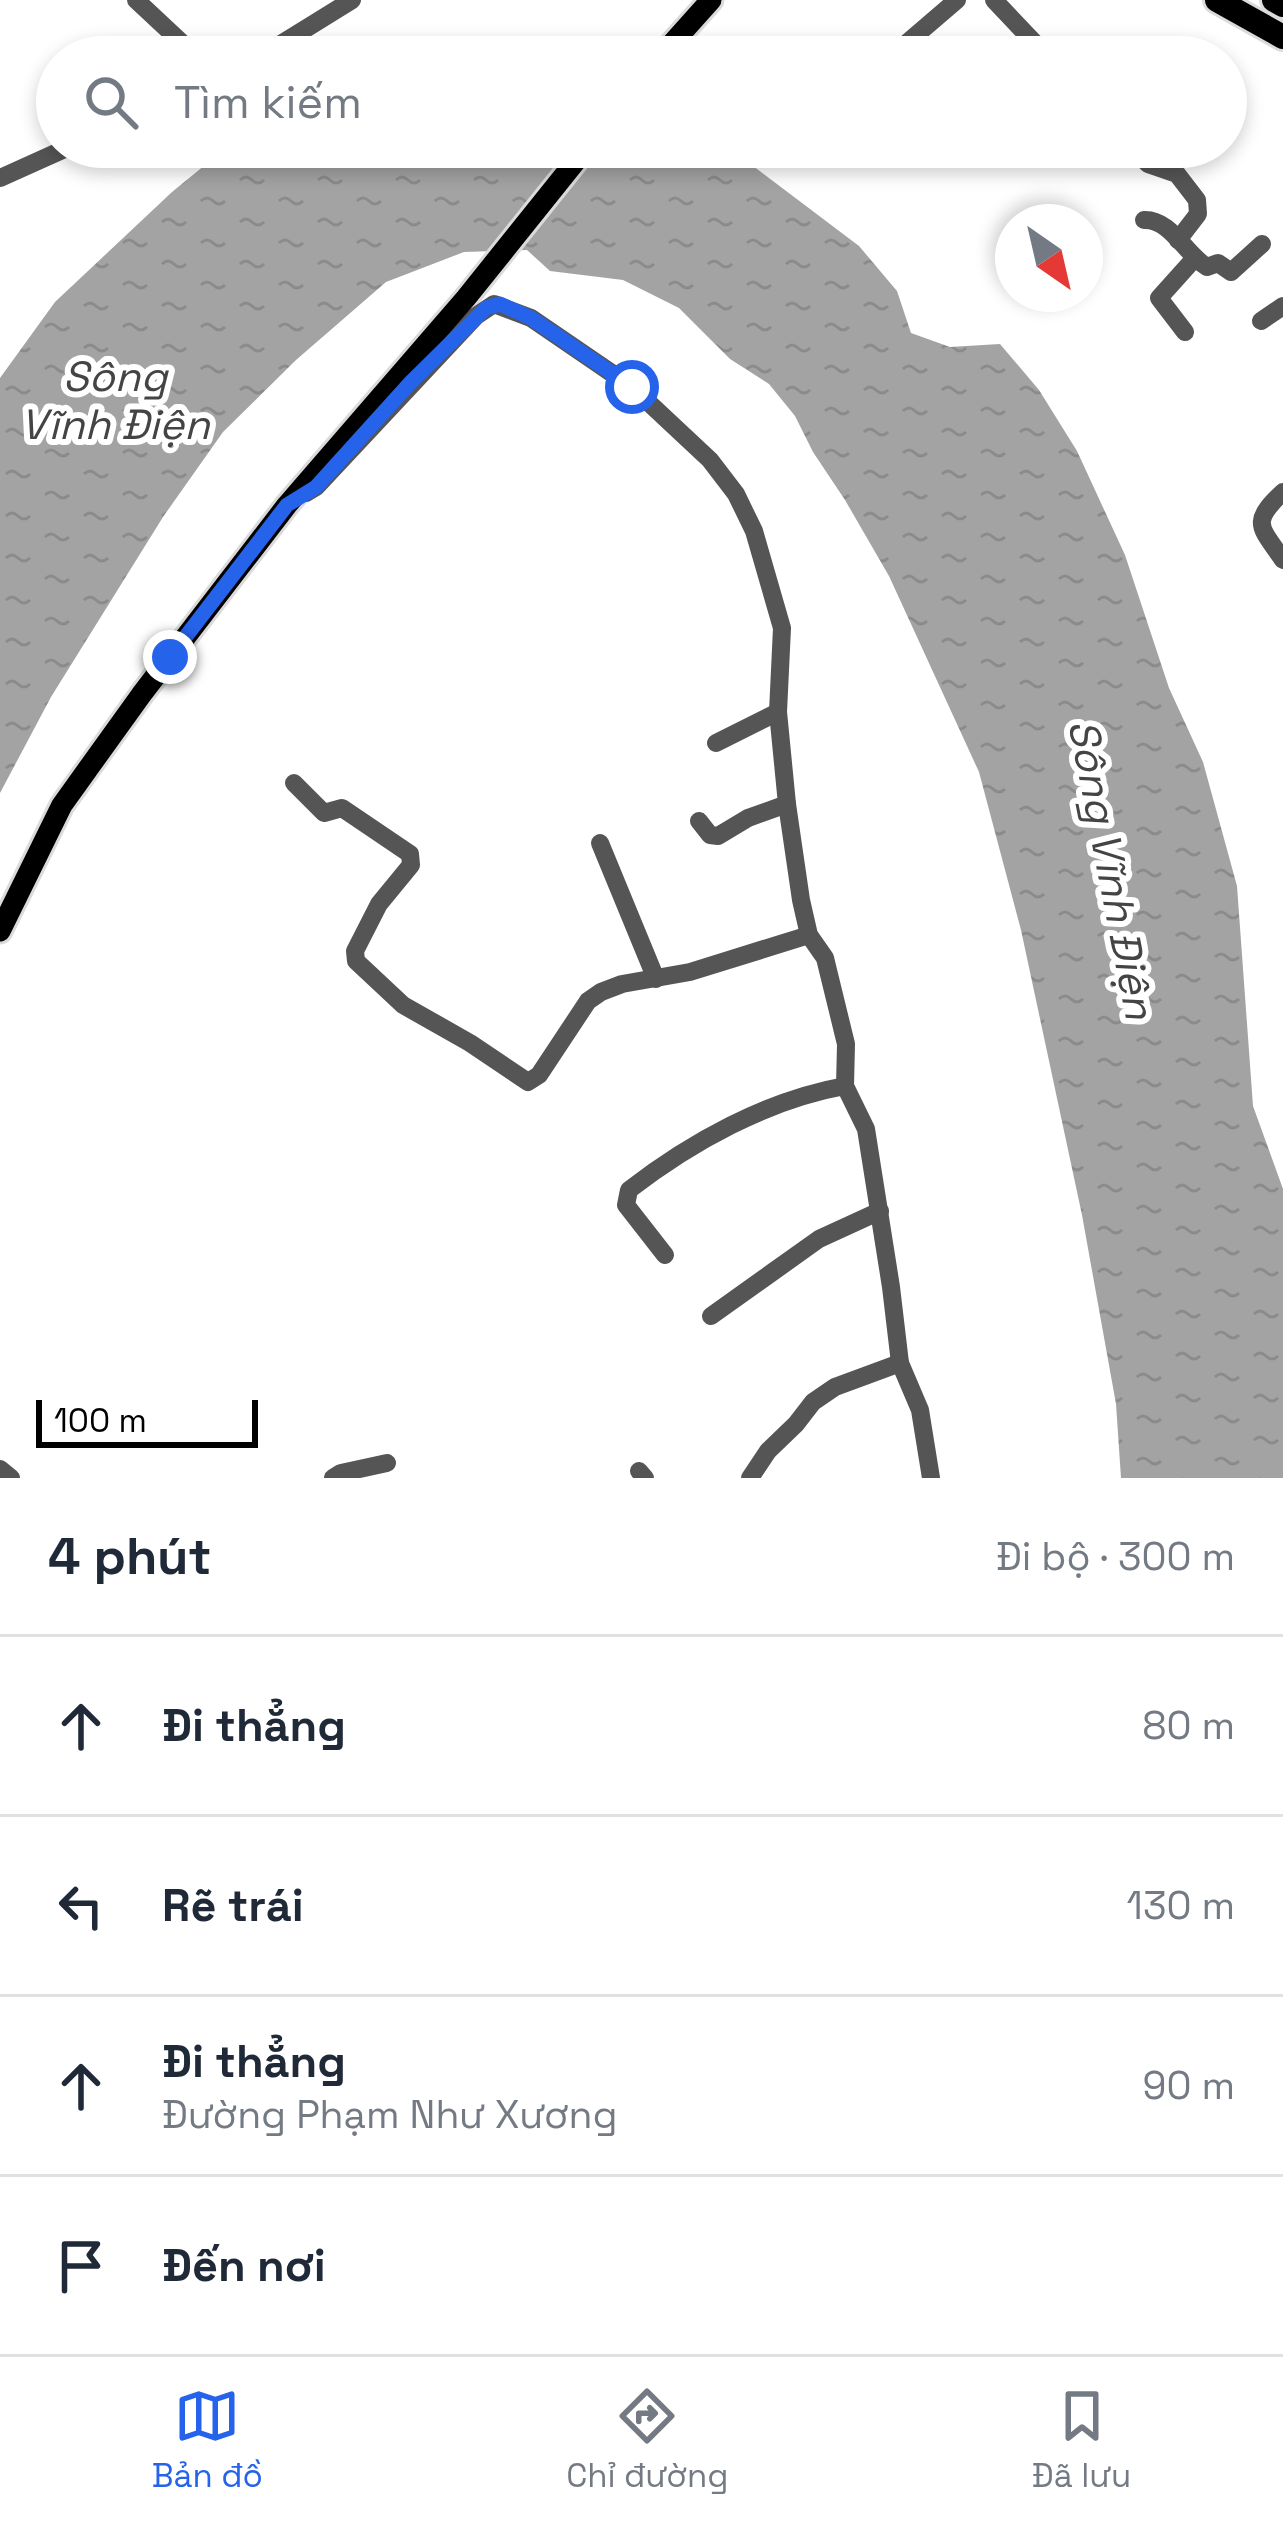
<!DOCTYPE html>
<html lang="vi">
<meta charset="utf-8">
<style>
body{margin:0;font-family:"Space Grotesk",sans-serif;background:#f6f6f7;color:#1f2937}
.compass{position:absolute;left:995px;top:204px;width:108px;height:108px;border-radius:50%;background:#fff;box-shadow:0 6px 18px #0003;rotate:146deg}
.scale{position:absolute;left:36px;bottom:30px;width:222px;box-sizing:border-box;padding-left:12px;border:6px solid #000;border-top:0;font-size:33px;line-height:42px;white-space:nowrap;color:#000;-webkit-text-stroke:9px #fff;paint-order:stroke}
.stop{position:absolute;width:36px;height:36px;margin:-27px;border:9px solid #2563eb;border-radius:50%;background:#fff}
.stop.end{background:#2563eb;border-color:#fff;box-shadow:0 3px 12px #0008}
.list{margin:0;padding:0;list-style:none}
h2{display:flex;justify-content:space-between;align-items:center;height:156px;margin:0;padding:0 48px;font-size:51px}
h2 small{font-size:39px;font-weight:400;color:#747a83}
.list li{display:grid;grid-template-columns:78px 1fr auto;gap:36px;align-items:center;box-sizing:border-box;height:180px;padding:0 48px;border-top:3px solid #e0e1e3}
.list b{display:block;font-size:45px;white-space:nowrap}
.list p{margin:0;font-size:39px;white-space:nowrap;color:#747a83}
.list em{font-size:39px;font-style:normal;color:#747a83}
.icon{flex:none;width:66px;height:66px;fill:none;stroke:currentColor;stroke-width:2;stroke-linecap:round;stroke-linejoin:round}
.map{position:relative;flex:none;width:1283px;height:1478px;overflow:hidden}
.search{position:absolute;background:#fff;box-shadow:0 6px 18px #0003;left:36px;right:36px;top:36px;height:132px;display:flex;align-items:center;gap:30px;box-sizing:border-box;padding:0 42px;border-radius:66px;color:#747a83;font-size:45px}
.sheet{height:876px;background:#fff}
nav{display:flex;justify-content:space-around;align-items:center;box-sizing:border-box;height:168px;border-top:3px solid #e0e1e3;background:#fff;font-size:33px;color:#747a83}
nav a{display:grid;justify-items:center;gap:6px}
nav .on{color:#2563eb}
.map>svg:first-child{display:block}
</style>
<div class="map">
<svg width="1283" height="1478" viewBox="0 0 1283 1478">
<defs>
<pattern id="water-ripples" width="26" height="14" patternUnits="userSpaceOnUse" patternTransform="scale(3)"><rect width="26" height="14" fill="#a3a3a3"/><path d="M2 4q2-2 4 0t4 0M15 11q2-2 4 0t4 0" fill="none" stroke="#8b8b8b"/></pattern>
</defs>
<rect width="100%" height="100%" fill="#fff"/>
<path fill="url(#water-ripples)" d="M227,147H728L859,246L897,291L911,333L950,347L1000,344L1039,390L1077,451L1125,555L1169,688L1203,762L1237,886L1253,1106L1283,1189V1478H1121L1116,1404L1082,1215L1021,930L979,772L889,576L845,500L813,452L795,416L769,384L730,359L679,308L623,280L550,271L527,250L464,252L386,282L296,360L223,432L163,517L51,697L0,793V378L55,302L172,192Z"/>
<g fill="none" stroke-linecap="round" stroke-linejoin="round">
<g stroke="#dbdbdb" stroke-width="27">
<g id="major">
<path d="M660,57L711,0"/>
<path d="M0,931L62,805L141,695L287,505L466,298L587,147"/>
</g>
</g>
<g stroke="#dbdbdb" stroke-width="30">
<g id="highway">
<path d="M1217,0L1283,37"/>
<path d="M1274,0L1283,5"/>
</g>
</g>
<g stroke="#555" stroke-width="18">
<path d="M136,0L197,57"/>
<path d="M994,0L1048,57"/>
<path d="M901,48L957,0"/>
<path d="M260,57L352,0"/>
<path d="M1131,147L1148,164L1177,174L1197,200L1198,214L1178,240"/>
<path d="M0,178L69,147"/>
<path d="M1144,220C1171,219 1185,254 1207,267L1218,263L1231,272L1262,244"/>
<path d="M1261,321L1283,306"/>
<path d="M1185,332L1159,298L1194,259"/>
<path d="M1283,492C1250,523 1260,526 1283,560"/>
<path d="M306,493L316,487L476,316L494,304L531,318L632,387L710,460L736,494L754,531L782,628L778,712L787,804L801,900L809,935L825,958L846,1044L845,1086L866,1129L891,1287L900,1363L920,1410L931,1478"/>
<path d="M716,743L778,712"/>
<path d="M294,783L324,813L342,808L410,854L411,865L379,904L355,951L356,961L403,1005L470,1043L528,1082L539,1075L588,1001L601,992L622,984L690,972L809,935"/>
<path d="M699,821L710,835L718,836L748,818L787,804"/>
<path d="M600,843L656,979"/>
<path d="M665,1255L626,1205L629,1190C691,1142 767,1100 845,1086"/>
<path d="M711,1316L819,1239L880,1211"/>
<path d="M0,1469L11,1478"/>
<path d="M639,1471L645,1478"/>
<path d="M333,1478L341,1473L387,1463"/>
<path d="M750,1478L768,1451L796,1424L813,1402L835,1387L900,1363"/>
</g>
<use href="#major" stroke="#000" stroke-width="21"/>
<use href="#highway" stroke="#000" stroke-width="24"/>
</g>
<g fill="none" stroke-linecap="round" stroke-linejoin="round">
<path stroke="#2563eb" stroke-width="15" d="M170,657L287,505L316,487L411,382L486,308L500,304L531,318L632,387"/>
</g>
<g text-anchor="middle" stroke-width="12" stroke-linejoin="round" paint-order="stroke">
<g font-size="42" font-style="italic" fill="#444" stroke="#fff">
<text x="115" y="391">Sông<tspan x="115" dy="48">Vĩnh Điện</tspan></text>
<text transform="translate(1112 869) rotate(79)" y="15">Sông Vĩnh Điện</text>
</g>
</g>
</svg>
<svg class="compass" viewBox="-18 -18 36 36"><path d="M0-13l5 13h-10z" fill="#e53935"/><path d="M0 13l5-13h-10z" fill="#747a83"/></svg>
<div class="scale">100 m</div>
<div class="stop" style="left:632px;top:387px"></div>
<div class="stop end" style="left:170px;top:657px"></div>
<div class="search"><svg class="icon" aria-label="search" viewBox="0 0 24 24"><circle cx="10" cy="10" r="6"/><path d="M15 15l6 6"/></svg>Tìm kiếm</div>
</div>
<section class="sheet">
<h2>4 phút<small>Đi bộ · 300 m</small></h2>
<ul class="list">
<li><svg class="icon" aria-label="ahead" viewBox="0 0 24 24"><path d="M12 20V5M6 11l6-6 6 6"/></svg><div><b>Đi thẳng</b></div><em>80 m</em></li>
<li><svg class="icon" aria-label="left" viewBox="0 0 24 24"><path d="M17 20v-9H6M10 6l-5 5 5 5"/></svg><div><b>Rẽ trái</b></div><em>130 m</em></li>
<li><svg class="icon" aria-label="ahead" viewBox="0 0 24 24"><path d="M12 20V5M6 11l6-6 6 6"/></svg><div><b>Đi thẳng</b><p>Đường Phạm Như Xương</p></div><em>90 m</em></li>
<li><svg class="icon" aria-label="arrive" viewBox="0 0 24 24"><path d="M6 21V4h12l-3 4 3 4H6"/></svg><div><b>Đến nơi</b></div></li>
</ul>
</section>
<nav>
<a class="on"><svg class="icon" aria-label="map" viewBox="0 0 24 24"><path d="M3 6l6-2 6 2 6-2v14l-6 2-6-2-6 2zM9 4v14M15 6v14"/></svg>Bản đồ</a>
<a><svg class="icon" aria-label="directions" viewBox="0 0 24 24"><path d="M12 3l9 9-9 9-9-9zM9 14v-3h6M13 9l2 2-2 2"/></svg>Chỉ đường</a>
<a><svg class="icon" aria-label="saved" viewBox="0 0 24 24"><path d="M7 4h10v16l-5-4-5 4z"/></svg>Đã lưu</a>
</nav>
